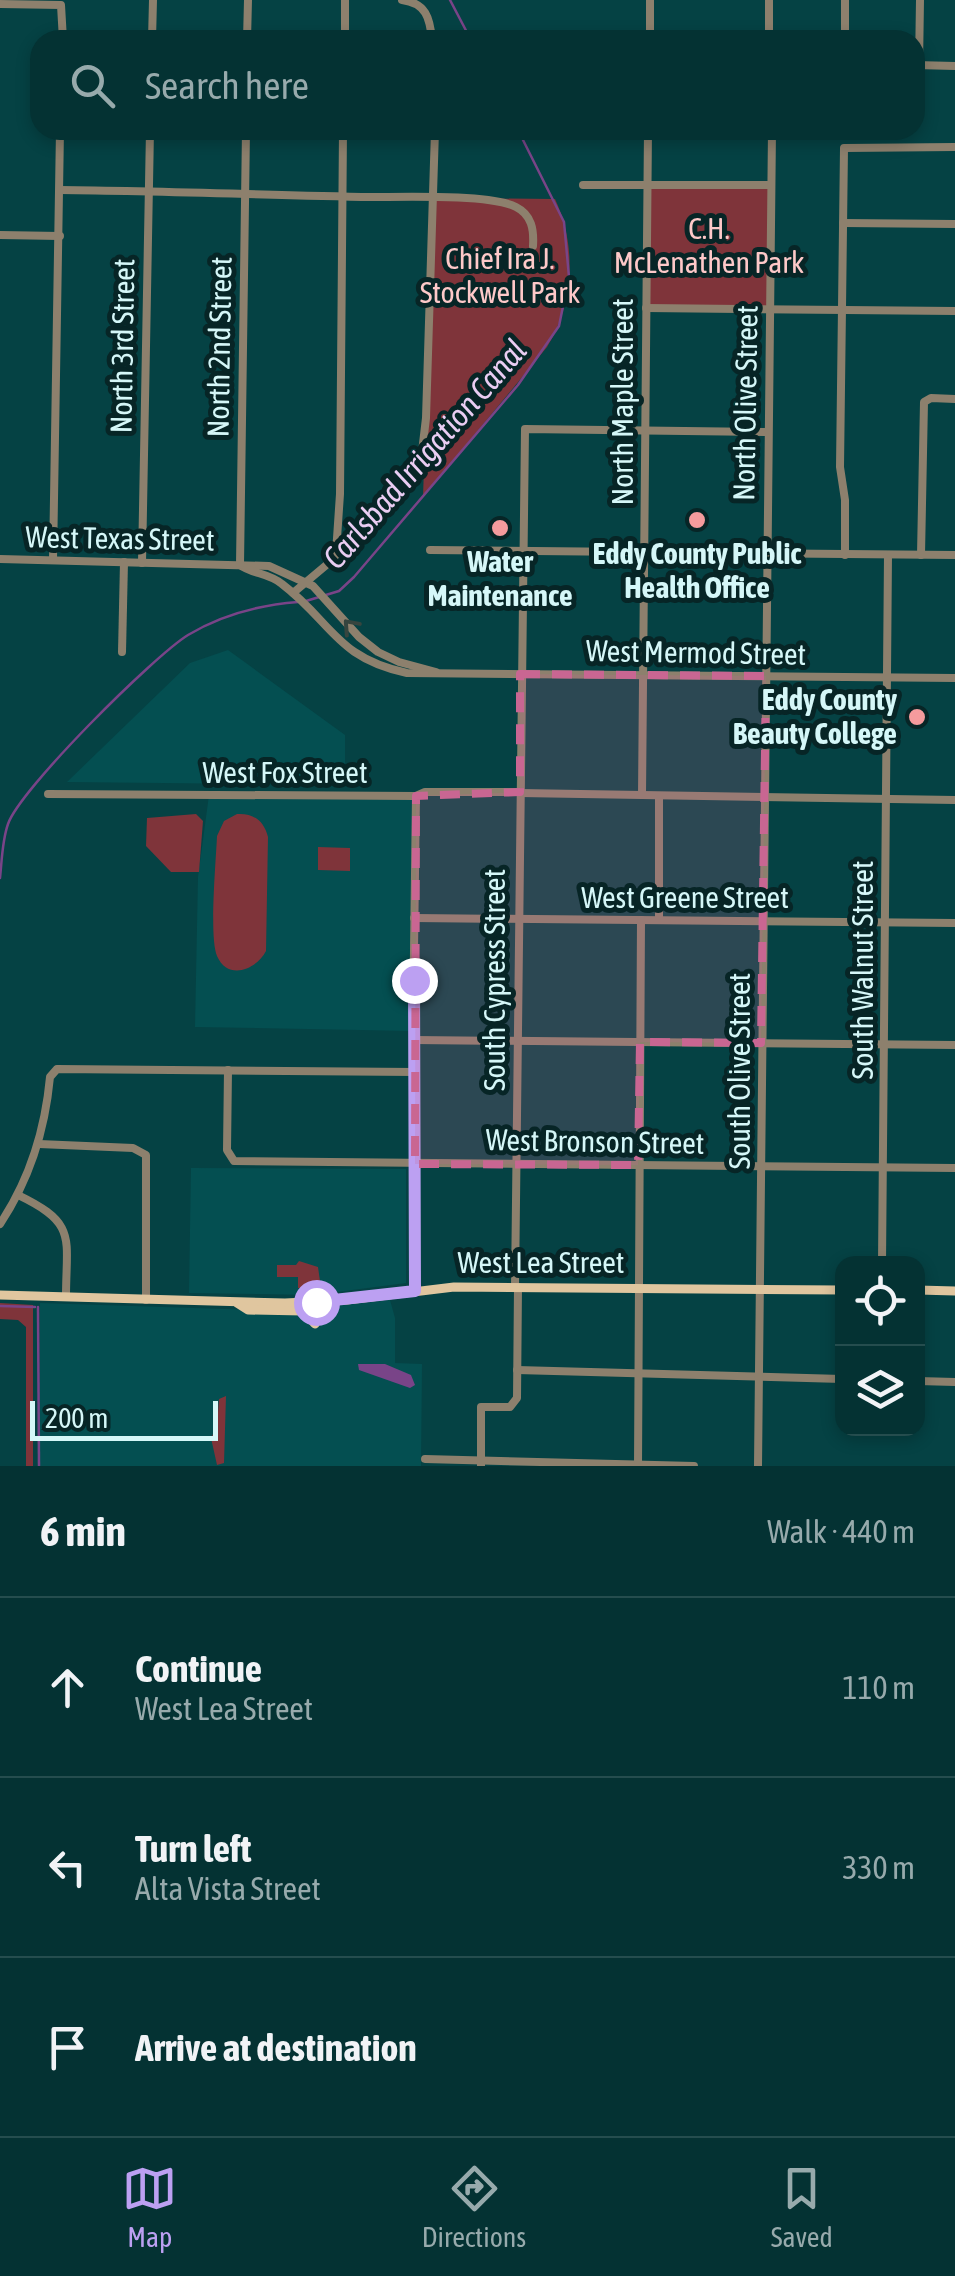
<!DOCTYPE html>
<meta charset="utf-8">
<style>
body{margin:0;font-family:"Asap Condensed",sans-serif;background:#0d3a3b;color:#f1f3f6}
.controls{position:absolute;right:30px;bottom:30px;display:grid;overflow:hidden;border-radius:20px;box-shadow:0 5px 15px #0003}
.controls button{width:90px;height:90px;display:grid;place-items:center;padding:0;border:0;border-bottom:2px solid #254d4e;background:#043233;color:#f1f3f6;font:50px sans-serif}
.scale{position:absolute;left:30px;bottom:25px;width:188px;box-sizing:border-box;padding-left:10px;border:5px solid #d5f7f8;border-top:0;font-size:28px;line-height:35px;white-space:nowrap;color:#d5f7f8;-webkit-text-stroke:8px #072526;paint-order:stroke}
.stop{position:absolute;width:30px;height:30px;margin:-22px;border:8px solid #bca0f2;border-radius:50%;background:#fff}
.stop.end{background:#bca0f2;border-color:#fff;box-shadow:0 2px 10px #0008}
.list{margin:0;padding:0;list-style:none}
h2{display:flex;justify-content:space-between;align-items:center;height:130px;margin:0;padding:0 40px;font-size:42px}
h2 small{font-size:32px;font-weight:400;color:#97aaac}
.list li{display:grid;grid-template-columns:65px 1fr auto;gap:30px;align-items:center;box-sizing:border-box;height:180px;padding:0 40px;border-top:2px solid #254d4e}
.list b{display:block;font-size:38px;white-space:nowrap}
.list p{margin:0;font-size:32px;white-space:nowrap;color:#97aaac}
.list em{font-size:32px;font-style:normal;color:#97aaac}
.icon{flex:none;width:55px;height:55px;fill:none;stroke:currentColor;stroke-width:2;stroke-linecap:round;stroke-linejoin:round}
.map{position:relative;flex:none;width:955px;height:1466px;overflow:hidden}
.search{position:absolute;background:#043233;box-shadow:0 5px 15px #0003;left:30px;right:30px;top:30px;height:110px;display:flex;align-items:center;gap:25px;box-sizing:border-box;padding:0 35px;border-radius:30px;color:#97aaac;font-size:38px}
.sheet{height:670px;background:#043233}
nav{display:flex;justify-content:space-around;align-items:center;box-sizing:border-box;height:140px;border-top:2px solid #254d4e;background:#043233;font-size:28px;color:#97aaac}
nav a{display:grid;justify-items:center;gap:5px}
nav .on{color:#bca0f2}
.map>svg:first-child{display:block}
</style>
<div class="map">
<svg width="955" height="1466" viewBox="0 0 955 1466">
<rect width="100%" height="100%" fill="#054244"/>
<g fill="#044f51">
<path d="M228,650L345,735V785L67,782L190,663Z"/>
<path d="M209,795L416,796L413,1031L195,1027L198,877Z"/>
<path d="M191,1168L406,1169V1283L314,1295L189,1293Z"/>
<path d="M390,1300L395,1318V1363L422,1364L421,1466H40V1303L321,1312L327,1307Z"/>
</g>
<g fill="#7f343a">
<path d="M771,185L769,308H646L647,186Z"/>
<path d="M433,198L555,199C577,246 574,303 547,347L423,497Z"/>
<path d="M196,814L203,821L199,872H171L146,846L147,818Z"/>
<path d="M237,814C254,813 264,821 268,837L266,951C256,970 228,981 217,956C209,937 216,861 217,836L224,821Z"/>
<path d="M318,847L350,848V871L318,870Z"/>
<path d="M299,1261L318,1267L321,1288H298V1277H277V1265H296Z"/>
<path d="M0,1303L33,1305V1466H26V1327L18,1320L0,1319Z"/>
<path d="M226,1396L224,1463L217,1465L211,1438L217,1426L219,1399Z"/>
</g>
<path fill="#794488" d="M358,1364H385L411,1375L415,1385L410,1388L359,1370Z"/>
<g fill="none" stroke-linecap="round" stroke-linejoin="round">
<g stroke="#794488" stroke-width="2.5">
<path d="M450,0L471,40"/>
<path d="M306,601L339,591L354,577L518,385L559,326L569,277L564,222L518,130"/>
<path d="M0,878C2,860 2,841 8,824C20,789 154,656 188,635C221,615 259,605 298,602"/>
<path d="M0,1306L35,1307"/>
<path d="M38,1307L39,1466"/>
</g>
<g stroke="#8d806d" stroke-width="8">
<path d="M402,0C426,3 430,18 432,40"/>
<path d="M0,4L61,5L63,40"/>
<path d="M152,40L153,0"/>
<path d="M247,40L248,0"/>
<path d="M345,40V0"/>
<path d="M650,40V0"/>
<path d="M769,40V0"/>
<path d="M845,40V0"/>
<path d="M915,65L955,66"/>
<path d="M919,65L920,0"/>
<path d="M583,185H771"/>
<path d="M60,190C164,191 268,195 372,197C403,197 491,194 516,207C532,215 534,230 533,246"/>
<path d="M843,223L955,224"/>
<path d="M0,235L60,236"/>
<path d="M646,308L955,311"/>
<path d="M430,550L955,555"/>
<path d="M336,553L340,494L343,130"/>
<path d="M845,555V500L840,467L844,148L955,147"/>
<path d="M921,555L924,402L931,398L955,399"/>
<path d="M0,559L269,566L313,586L359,637L378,652L399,662L436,672"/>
<path d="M53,560L60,130"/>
<path d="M142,563L150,130"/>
<path d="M240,565C252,574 269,573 282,584C332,622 336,658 407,673L955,678"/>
<path d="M240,565L246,130"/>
<path d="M293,593L330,562L409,470L422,452L426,418L435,130"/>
<path d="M122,652L124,562"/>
<path d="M520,793L955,800"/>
<path d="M48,794L416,796L425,792H520"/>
<path d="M642,795L648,130"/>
<path d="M659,796V920"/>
<path d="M414,918L955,923"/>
<path d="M414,1040L955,1045"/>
<path d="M228,1070L227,1150L234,1161L955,1168"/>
<path d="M39,1144L133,1148L146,1155V1300"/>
<path d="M18,1195C78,1224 66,1237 66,1297"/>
<path d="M0,1224C30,1179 45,1131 50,1077L57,1069L415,1072"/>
<path d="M882,1264L888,555"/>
<path d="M515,1287L525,429L768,432"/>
<path d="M415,1291L416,1048L413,1028L416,796"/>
<path d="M517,1370L842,1379"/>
<path d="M918,1381L955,1382"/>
<path d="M425,1459L694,1466"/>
<path d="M481,1466V1407H510L517,1398L518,1287"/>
<path d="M638,1466L641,920"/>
<path d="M758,1466L772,130"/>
</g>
<g stroke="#e0c69f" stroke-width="9">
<path d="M918,1290L955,1291"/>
<path d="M0,1295L285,1303L347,1300L454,1287L842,1290"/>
<path d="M237,1303L248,1310L303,1311L315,1324"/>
</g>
</g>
<defs><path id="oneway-chevron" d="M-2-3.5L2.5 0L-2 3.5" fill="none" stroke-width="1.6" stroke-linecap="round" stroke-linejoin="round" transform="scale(2.5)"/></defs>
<use stroke="#36453f" href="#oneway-chevron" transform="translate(350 626) rotate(-132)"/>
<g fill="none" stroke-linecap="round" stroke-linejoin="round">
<path stroke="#bca0f2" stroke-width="12" d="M316,1302L415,1291L414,980"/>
</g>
<path fill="#c96692" fill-opacity="0.2" stroke="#c96692" stroke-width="8" stroke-dasharray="20 12" stroke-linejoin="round" d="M520,674L766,676L761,1043L640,1042L638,1165L415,1164L416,796L520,792Z"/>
<g fill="#f59b9d" stroke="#072526" stroke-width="4">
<circle cx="697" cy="520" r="10"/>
<circle cx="500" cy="528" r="10"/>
<circle cx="917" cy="717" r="10"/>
</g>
<g text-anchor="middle" stroke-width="10" stroke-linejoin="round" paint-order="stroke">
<g font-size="30" fill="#fec9c9" stroke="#072526">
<text x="709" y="239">C.H.<tspan x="709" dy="34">McLenathen Park</tspan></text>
<text x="500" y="269">Chief Ira J.<tspan x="500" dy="34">Stockwell Park</tspan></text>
</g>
<g font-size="30" fill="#d5f7f8" stroke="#072526">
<text transform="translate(123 346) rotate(-89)" y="10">North 3rd Street</text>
<text transform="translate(220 347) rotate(-89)" y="10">North 2nd Street</text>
<text transform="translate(623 402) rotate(-90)" y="10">North Maple Street</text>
<text transform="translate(746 403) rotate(-89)" y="10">North Olive Street</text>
<text transform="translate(120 539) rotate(1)" y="10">West Texas Street</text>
<text transform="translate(696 653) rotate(1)" y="10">West Mermod Street</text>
<text x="285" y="783">West Fox Street</text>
<text x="685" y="908">West Greene Street</text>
<text transform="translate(863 970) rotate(-90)" y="10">South Walnut Street</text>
<text transform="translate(495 980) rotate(-90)" y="10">South Cypress Street</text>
<text transform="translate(740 1071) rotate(-90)" y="10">South Olive Street</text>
<text transform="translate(595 1142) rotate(1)" y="10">West Bronson Street</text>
<text x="541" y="1273">West Lea Street</text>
</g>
<g font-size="30" font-weight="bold" fill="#d5f7f8" stroke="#072526">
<text x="697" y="564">Eddy County Public<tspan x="697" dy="34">Health Office</tspan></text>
<text x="500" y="572">Water<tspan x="500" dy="34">Maintenance</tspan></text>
<text x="897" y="710" text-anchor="end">Eddy County<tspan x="897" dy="34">Beauty College</tspan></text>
</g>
<g font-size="32" font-style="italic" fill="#eacdf3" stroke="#072526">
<text transform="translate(425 454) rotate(-49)" y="11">Carlsbad Irrigation Canal</text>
</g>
</g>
</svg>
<div class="controls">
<button><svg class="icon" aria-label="locate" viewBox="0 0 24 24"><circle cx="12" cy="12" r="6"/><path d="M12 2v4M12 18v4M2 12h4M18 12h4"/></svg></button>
<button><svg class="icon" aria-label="layers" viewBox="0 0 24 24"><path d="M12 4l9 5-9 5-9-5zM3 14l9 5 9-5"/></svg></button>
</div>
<div class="scale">200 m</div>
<div class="stop" style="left:316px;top:1302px"></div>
<div class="stop end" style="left:414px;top:980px"></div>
<div class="search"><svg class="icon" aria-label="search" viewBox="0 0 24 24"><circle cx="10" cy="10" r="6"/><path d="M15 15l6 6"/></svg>Search here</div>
</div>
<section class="sheet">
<h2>6 min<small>Walk · 440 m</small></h2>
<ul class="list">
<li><svg class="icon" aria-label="ahead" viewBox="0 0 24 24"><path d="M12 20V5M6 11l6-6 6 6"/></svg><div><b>Continue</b><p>West Lea Street</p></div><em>110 m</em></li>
<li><svg class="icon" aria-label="left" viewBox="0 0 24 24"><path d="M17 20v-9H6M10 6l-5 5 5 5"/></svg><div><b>Turn left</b><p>Alta Vista Street</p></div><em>330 m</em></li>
<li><svg class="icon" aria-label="arrive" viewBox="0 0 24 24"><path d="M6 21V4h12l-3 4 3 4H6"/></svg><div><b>Arrive at destination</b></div></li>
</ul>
</section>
<nav>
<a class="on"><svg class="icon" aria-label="map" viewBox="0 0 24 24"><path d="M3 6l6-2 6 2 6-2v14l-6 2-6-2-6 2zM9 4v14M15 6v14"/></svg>Map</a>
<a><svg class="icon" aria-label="directions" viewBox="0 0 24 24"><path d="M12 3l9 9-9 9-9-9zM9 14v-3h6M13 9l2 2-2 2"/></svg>Directions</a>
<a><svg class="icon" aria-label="saved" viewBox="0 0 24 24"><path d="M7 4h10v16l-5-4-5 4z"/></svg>Saved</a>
</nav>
